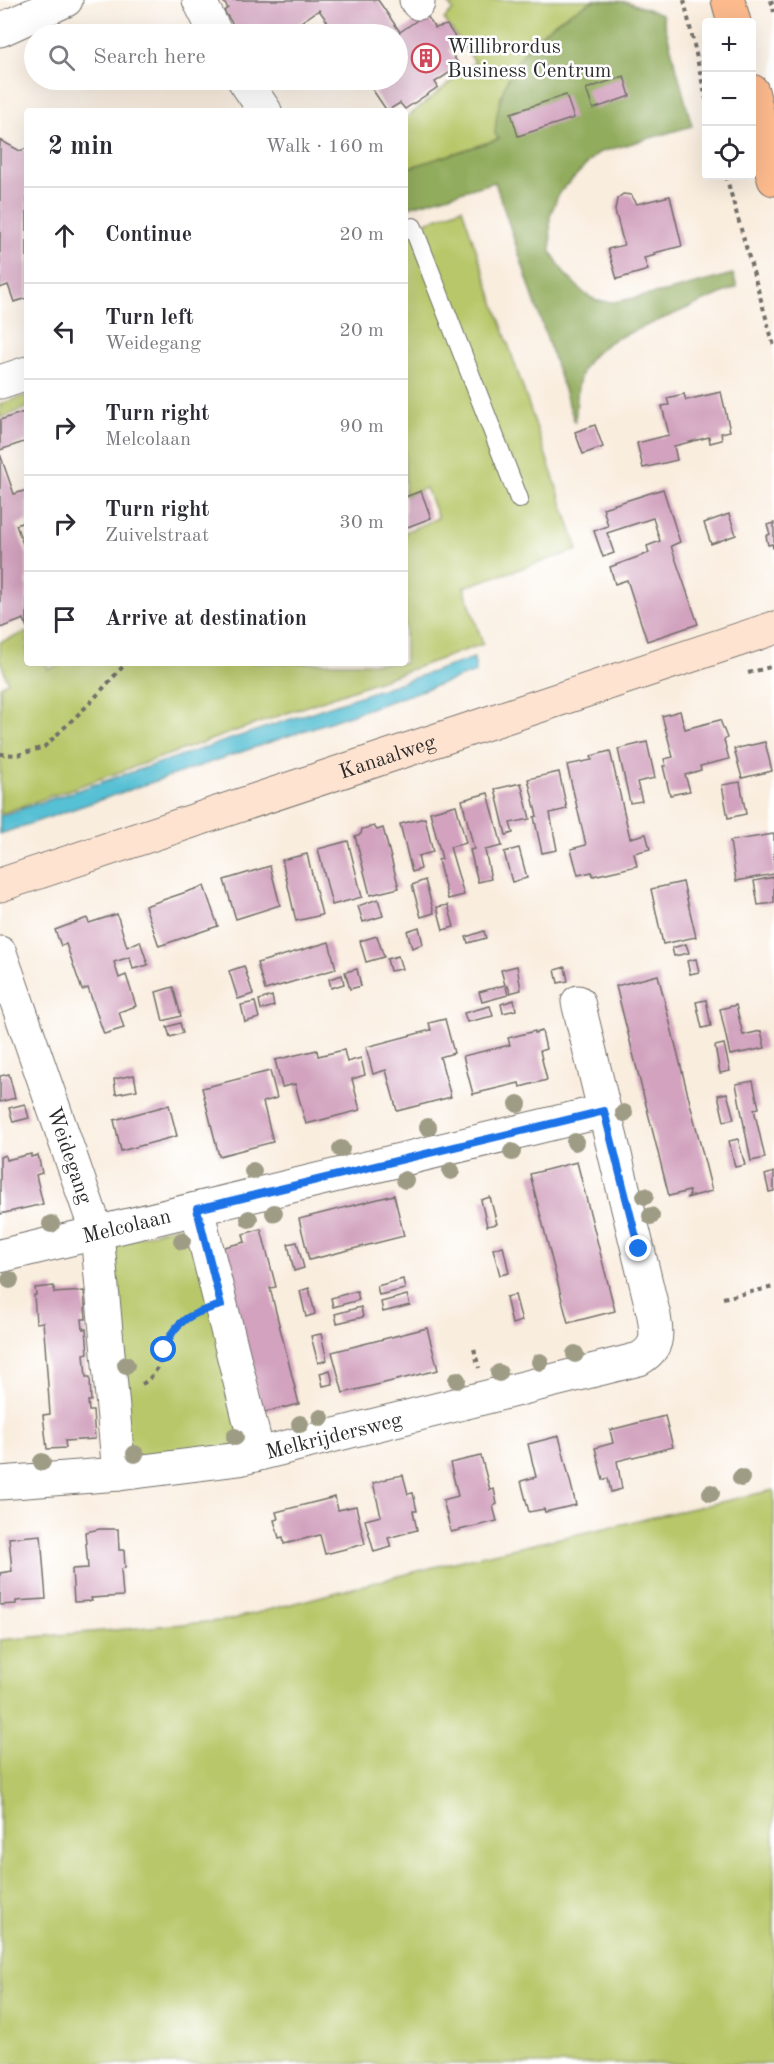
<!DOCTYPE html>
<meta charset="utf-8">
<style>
body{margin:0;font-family:"Old Standard TT",serif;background:#f2f2f3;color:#2b2b33}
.controls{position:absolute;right:18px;top:18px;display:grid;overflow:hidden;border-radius:6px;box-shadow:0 6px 24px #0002}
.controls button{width:54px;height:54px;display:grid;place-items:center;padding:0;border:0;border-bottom:2px solid #e1e1e2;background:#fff;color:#2b2b33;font:30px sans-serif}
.stop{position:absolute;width:18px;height:18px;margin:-14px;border:4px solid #1a73e8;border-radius:50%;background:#fff}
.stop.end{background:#1a73e8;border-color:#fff;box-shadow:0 2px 6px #0008}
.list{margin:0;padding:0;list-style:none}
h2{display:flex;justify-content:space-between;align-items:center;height:78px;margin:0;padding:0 24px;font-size:26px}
h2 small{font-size:20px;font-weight:400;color:#7c7c81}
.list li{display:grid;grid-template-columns:39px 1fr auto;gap:18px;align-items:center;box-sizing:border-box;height:96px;padding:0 24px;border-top:2px solid #e1e1e2}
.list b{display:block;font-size:22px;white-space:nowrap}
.list p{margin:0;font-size:20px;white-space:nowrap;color:#7c7c81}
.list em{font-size:20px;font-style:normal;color:#7c7c81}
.icon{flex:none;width:33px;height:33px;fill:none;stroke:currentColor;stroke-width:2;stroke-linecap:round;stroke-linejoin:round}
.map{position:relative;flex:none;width:774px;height:2064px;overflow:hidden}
.search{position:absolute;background:#fff;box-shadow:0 6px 24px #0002;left:24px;top:24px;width:384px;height:66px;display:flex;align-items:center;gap:15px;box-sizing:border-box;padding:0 21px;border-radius:33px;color:#7c7c81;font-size:22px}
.panel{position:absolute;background:#fff;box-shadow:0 6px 24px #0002;left:24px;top:108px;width:384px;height:558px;border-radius:6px}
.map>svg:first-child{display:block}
</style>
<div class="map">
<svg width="774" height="2064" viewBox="0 0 774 2064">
<rect width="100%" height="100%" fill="#fff"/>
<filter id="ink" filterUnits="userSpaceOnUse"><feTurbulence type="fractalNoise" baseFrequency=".0167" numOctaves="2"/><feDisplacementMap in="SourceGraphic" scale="12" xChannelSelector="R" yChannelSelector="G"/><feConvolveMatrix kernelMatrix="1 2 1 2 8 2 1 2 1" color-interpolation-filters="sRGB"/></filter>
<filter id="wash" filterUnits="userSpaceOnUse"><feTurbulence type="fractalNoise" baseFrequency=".008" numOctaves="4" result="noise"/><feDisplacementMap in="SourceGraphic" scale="24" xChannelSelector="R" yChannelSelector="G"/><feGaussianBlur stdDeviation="1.35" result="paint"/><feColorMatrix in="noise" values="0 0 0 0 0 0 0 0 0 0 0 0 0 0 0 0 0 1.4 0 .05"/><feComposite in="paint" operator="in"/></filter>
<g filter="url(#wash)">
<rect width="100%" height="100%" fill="#f9edde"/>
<g fill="#b8c769" stroke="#72794a" stroke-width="1.5">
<path d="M446,0H597L499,139L405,169V119L475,62L444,19L453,10Z"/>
<path d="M462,208L578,550L464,587L483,644L0,814V686L8,682L0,660V642L27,632V663H46L48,669L65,663H405V532L438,518L426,488L405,496V230Z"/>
<path d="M27,395V408L0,418V404Z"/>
<path d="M197,1221L253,1444L129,1466L104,1246Z"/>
<path d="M774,1490V2064H0V1640L229,1620L449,1563Z"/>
</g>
<path fill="#92ac5d" stroke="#5e6c44" stroke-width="1.5" d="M595,0L628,2L662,14L692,126L598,153L559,193L550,216L551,252L565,274L585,294L597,301L614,302L669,291L733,274L737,287L613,340C574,364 579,381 575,423L495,182L405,208V169L499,139L495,134C498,68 536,27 595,0Z"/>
<path fill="#57c0d4" stroke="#417680" stroke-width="1.5" d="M474,658L476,672L0,834V816Z"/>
<g id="blocks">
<g fill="#d2a2be">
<path d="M222,0H378L400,32L426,14L435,28L447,25L457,40L449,50L460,66L435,82L438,87L405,109L400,103L387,111L366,80H398V34H336L319,10L283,34H245L242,29L238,32L224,11L228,8Z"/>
<path d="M624,76L630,96L593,109L586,89Z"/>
<path d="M566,95L574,118L518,136L511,113Z"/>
<path d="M0,140L20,151L27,148V298L14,302L8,285L0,288Z"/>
<path d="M623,194L631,195L637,204L670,196L682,246L654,253L656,255L644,258L648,270L617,279L608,249L624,245L615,210L617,199Z"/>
<path d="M721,392L730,431L721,433L722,440L710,443L709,437L674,446L677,460L643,468L637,443L669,435L662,406L669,405L667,398L684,394L686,400Z"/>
<path d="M27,411V441L0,450V420Z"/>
<path d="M595,425L603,447L583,454L575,432Z"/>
<path d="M0,454L14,494L27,490V521L16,525L27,555V628L24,619L0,628Z"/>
<path d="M663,489L680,542L671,546L698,624L647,641L627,580L615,584L610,567L649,553L647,546L660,541L653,518L607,533L614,553L603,557L594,531L608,526L603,508Z"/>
<path d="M421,491L431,518L405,528V497Z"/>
<path d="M729,514L736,535L711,544L704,523Z"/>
<path d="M774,523V548H773L772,544L768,545L766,536L770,534L767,525Z"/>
<path d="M680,711L685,729L720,720L727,738L724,740L729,759L700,766L701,770L685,775L690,791L670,795L663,766H666L664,759L673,757L662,716Z"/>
<path d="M647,742L655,778L637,782L642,801L630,803L618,749Z"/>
<path d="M765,742L772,771L742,778L734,749Z"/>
<path d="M610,751L630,838L646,834L650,849L634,853L637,866L593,876L592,872L578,875L571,849L586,845L567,765L592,760L591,756Z"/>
<path d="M559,772L567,809L550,813L557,850L542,853L534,817L537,816L528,779Z"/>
<path d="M740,782L746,814L728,818L722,785Z"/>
<path d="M521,783L530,819L510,823L513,833L506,835L495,789Z"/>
<path d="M488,793L502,846L485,850L491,879L478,882L470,850L474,849L462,800Z"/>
<path d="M456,805L466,843L450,847L464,895L448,899L438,860L442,859L430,812Z"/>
<path d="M425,818L433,852L418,856L421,869L412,872L400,824Z"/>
<path d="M374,826L377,830L383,828L399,888L370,895L355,836L361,834L362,829Z"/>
<path d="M774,834V874L736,881L730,841Z"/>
<path d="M348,841L362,897L332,905L318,849Z"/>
<path d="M519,848L527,878L512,882L504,852Z"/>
<path d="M307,854L322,915L296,921L282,860Z"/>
<path d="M270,866L280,905L236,919L224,880Z"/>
<path d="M774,877V903L758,905L754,881Z"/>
<path d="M425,880L434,913L421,917L412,885Z"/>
<path d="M683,882L696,937L663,944L651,889Z"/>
<path d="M204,886L218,926L159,946L145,906Z"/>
<path d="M378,899L383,916L363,922L358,906Z"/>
<path d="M448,905L454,927L443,930L437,907Z"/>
<path d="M117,914L127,947L140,941L148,965L133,969L130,957L114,962L119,978L126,975L136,1006L119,1012L124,1028L104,1034L88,988L82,990L66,944L61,946L55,930L87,918L89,923Z"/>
<path d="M419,927L423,944L412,948L407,931Z"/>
<path d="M484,931L486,938L468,943L466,937Z"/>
<path d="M377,936L384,957L366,962L360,941Z"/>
<path d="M329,942L336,969L265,990L257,963Z"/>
<path d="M686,944L689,953L674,956L672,948Z"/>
<path d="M398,956L402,969L390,971L387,959Z"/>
<path d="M696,959L699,972L690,974L687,961Z"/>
<path d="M244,966L253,994L238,999L229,971Z"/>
<path d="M517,966L521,990L510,993L508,986L506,987L508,995L482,1002L479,992L505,985L501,970Z"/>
<path d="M565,967L568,981L558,983L555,970Z"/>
<path d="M357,969L361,986L350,989L345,972Z"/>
<path d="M342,975L344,984L331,988L329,979Z"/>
<path d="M658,975L712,1191L686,1198L690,1195L689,1191L669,1196L616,986Z"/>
<path d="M173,987L181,1016L163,1021L156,992Z"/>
<path d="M272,996L274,1006L261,1010L259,1000Z"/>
<path d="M514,1000L516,1010L503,1013L501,1004Z"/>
<path d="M706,1000L711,1026L702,1028L696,1002Z"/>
<path d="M255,1002L259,1018L245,1022L241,1005Z"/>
<path d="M736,1005L743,1035L761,1031L765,1048L730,1055L720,1009Z"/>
<path d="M490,1006L493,1016L467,1022L464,1013Z"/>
<path d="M445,1019L454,1053L440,1057L451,1097L397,1111L386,1070L373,1074L366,1047L431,1030L429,1023Z"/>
<path d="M180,1023L183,1033L170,1037L167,1027Z"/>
<path d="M535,1031V1033L542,1031L546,1049L540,1051L547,1080L520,1087L519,1083L473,1094L463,1056L510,1045L508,1038Z"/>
<path d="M724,1044L730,1071L720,1073L715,1046Z"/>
<path d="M317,1050L318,1056L344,1050L347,1062L361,1058L365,1075L352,1079L360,1110L306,1124L295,1084L282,1087L275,1060Z"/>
<path d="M270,1071L277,1098L263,1102L273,1142L219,1156L202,1088Z"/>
<path d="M9,1074L15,1098L0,1102V1076Z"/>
<path d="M134,1075L137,1090L116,1094L114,1079Z"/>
<path d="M753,1081L759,1108L754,1109L765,1158L751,1161L736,1084Z"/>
<path d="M727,1093L734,1119L724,1121L718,1095Z"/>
<path d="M25,1104L29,1118L13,1122L9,1108Z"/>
<path d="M169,1105L177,1136L121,1151L114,1120Z"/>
<path d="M738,1139L745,1165L735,1167L729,1141Z"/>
<path d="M31,1154V1157L38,1155L42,1173L36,1175L43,1204L0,1214V1157L5,1155L6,1160Z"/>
<path d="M577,1162L615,1311L568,1323L530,1174Z"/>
<path d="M774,1172V1191L769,1192L765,1175Z"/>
<path d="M394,1195L404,1236L309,1260L299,1219Z"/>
<path d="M490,1197L497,1224L487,1226L481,1200Z"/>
<path d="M261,1229L276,1287L270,1288L299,1404L261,1413L220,1248L245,1242L243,1234Z"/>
<path d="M297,1242L304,1268L294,1271L288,1244Z"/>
<path d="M503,1246L509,1273L500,1275L493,1249Z"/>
<path d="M403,1279L405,1289L379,1295L377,1286Z"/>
<path d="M54,1286V1293L84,1291L86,1319H82L83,1329H86L88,1353L84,1354L86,1377H90L91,1401H88L89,1411H93L95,1439L65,1441L66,1448L47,1449L43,1415L50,1414L45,1344L43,1322L36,1323L34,1295H36L35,1288Z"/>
<path d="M309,1288L315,1314L306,1317L300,1291Z"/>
<path d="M357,1291L359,1300L333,1307L331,1298Z"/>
<path d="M407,1295L410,1305L383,1312L381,1302Z"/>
<path d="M515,1295L522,1321L512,1324L506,1297Z"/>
<path d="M361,1307L363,1317L337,1323L335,1314Z"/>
<path d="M427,1328L438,1370L343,1393L332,1352Z"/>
<path d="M321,1334L327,1360L318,1363L311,1336Z"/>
<path d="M330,1370L333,1384L323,1386L320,1373Z"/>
<path d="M665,1416L673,1447L617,1461L622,1489L611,1492L608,1478L603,1480L595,1448L613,1443L610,1430Z"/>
<path d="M559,1436L576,1505L545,1512L544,1509L529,1512L521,1481L536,1477L528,1444Z"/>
<path d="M481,1456L490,1490L494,1489L497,1504L493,1506L497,1521L451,1532L443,1500L458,1496L450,1463Z"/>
<path d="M403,1475L408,1494L413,1493L417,1511H413L417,1530L388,1538L391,1547L374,1552L365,1520L381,1516L373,1483L387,1479V1478Z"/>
<path d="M335,1497L338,1510L356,1506L365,1544L325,1554L320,1535L284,1544L283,1537L279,1538L274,1520L278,1519L276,1512Z"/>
<path d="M100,1529H118L119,1550H124L125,1568L121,1569L123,1596L91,1598L92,1601L74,1602L72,1569L88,1568L85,1532Z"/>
<path d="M41,1535L46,1599L16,1601V1604L0,1605V1573L12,1571L9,1538Z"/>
</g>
</g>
</g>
<g filter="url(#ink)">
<use href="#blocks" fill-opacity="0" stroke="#736f6a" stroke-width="1.5"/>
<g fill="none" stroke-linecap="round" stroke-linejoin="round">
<g stroke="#736f6a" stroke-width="20">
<path id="lane" d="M405,230L413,227L519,499"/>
</g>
<g stroke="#736f6a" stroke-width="35">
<g id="street">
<path d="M199,0L216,34"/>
<path d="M416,0L418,3"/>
<path d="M0,30L66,0"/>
<path d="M244,80L265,111"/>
<path d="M0,382L27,373"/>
<path id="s1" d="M0,953L97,1233L119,1474"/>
<path d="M197,1209L258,1454"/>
<path id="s2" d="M0,1256L604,1111"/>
<path id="s3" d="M0,1483L119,1474L239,1459L639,1359C659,1347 657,1336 654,1316L578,1002"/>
</g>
</g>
<g stroke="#736f6a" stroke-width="35">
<g id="secondary">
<path id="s4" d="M0,885L774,628"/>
</g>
</g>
<g stroke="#736f6a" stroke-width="35">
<g id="primary">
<path d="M728,0L734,22"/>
<path d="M752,91L774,179"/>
</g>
</g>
<g stroke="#736f6a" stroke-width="4" stroke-dasharray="4.5 4.5" stroke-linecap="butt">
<path d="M684,0L706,99"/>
<path d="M771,0L774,12"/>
<path d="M726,176L774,346"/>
<path d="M748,673L774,666"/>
<path d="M0,754L18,755L44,747L89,704L126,663"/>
<path d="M723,1298L774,1287"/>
<path d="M474,1349L479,1368"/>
<path d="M142,1384C162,1373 162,1349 172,1332C177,1324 183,1321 189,1315"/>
</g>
<use href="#lane" stroke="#fff" stroke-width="18"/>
<use href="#street" stroke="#fff" stroke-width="33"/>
<use href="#secondary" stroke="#fee3d1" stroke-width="33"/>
<use href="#primary" stroke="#fcba8d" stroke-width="33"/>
</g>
<g fill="#9f9c86">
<circle cx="518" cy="1104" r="9"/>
<circle cx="624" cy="1113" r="9"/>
<circle cx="428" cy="1127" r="9"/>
<circle cx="575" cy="1142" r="9"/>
<circle cx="341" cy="1149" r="9"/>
<circle cx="512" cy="1152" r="9"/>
<circle cx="253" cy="1171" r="9"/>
<circle cx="451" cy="1171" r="9"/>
<circle cx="405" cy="1180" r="9"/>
<circle cx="645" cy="1196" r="9"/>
<circle cx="274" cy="1213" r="9"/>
<circle cx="651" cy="1216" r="9"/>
<circle cx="249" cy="1219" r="9"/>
<circle cx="51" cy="1224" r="9"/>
<circle cx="182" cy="1241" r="9"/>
<circle cx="10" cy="1280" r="9"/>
<circle cx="575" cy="1354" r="9"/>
<circle cx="540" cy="1362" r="9"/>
<circle cx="126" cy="1365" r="9"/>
<circle cx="499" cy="1373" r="9"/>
<circle cx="457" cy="1380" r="9"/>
<circle cx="321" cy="1418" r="9"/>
<circle cx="300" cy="1424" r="9"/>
<circle cx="235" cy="1437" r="9"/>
<circle cx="135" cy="1454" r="9"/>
<circle cx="42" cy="1462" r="9"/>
<circle cx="741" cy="1478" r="9"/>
<circle cx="711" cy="1493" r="9"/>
</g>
</g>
<g fill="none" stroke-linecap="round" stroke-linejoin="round" filter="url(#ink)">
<path stroke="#1a73e8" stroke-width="8" d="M164,1350C174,1320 192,1313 221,1305L197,1209L604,1111L639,1249"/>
</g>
<defs>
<g id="building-ring" transform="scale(1.5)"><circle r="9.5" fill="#fff" stroke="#d1495b" stroke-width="1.5"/><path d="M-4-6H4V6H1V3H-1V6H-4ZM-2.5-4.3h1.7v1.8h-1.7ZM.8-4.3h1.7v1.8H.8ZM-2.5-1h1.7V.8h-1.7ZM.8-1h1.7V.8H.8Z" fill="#d1495b"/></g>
</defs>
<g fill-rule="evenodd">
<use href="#building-ring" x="426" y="58"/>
</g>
<g text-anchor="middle" stroke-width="5" stroke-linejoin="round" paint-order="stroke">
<g font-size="21" fill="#2b2b2b" stroke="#fff" text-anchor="start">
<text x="447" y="53">Willibrordus<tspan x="447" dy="24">Business Centrum</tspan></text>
</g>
<g font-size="21" fill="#2b2b2b" stroke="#fff">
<text dy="7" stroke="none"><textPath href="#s4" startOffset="408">Kanaalweg</textPath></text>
<text dy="7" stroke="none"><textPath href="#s1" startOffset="214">Weidegang</textPath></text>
<text dy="7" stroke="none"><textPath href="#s2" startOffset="130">Melcolaan</textPath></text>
<text dy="7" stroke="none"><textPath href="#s3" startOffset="338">Melkrijdersweg</textPath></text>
</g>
</g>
</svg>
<div class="controls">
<button>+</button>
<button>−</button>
<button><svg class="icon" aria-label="locate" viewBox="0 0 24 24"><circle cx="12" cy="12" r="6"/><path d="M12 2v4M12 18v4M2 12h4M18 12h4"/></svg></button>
</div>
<div class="stop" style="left:164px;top:1350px"></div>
<div class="stop end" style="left:639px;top:1249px"></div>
<div class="search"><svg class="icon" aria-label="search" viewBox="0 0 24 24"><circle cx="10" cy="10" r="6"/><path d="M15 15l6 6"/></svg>Search here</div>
<section class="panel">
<h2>2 min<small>Walk · 160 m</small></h2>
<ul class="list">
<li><svg class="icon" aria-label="ahead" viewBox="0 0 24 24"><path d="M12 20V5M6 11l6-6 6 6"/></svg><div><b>Continue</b></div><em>20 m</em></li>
<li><svg class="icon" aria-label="left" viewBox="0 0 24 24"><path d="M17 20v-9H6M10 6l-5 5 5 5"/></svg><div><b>Turn left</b><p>Weidegang</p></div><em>20 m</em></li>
<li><svg class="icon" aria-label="right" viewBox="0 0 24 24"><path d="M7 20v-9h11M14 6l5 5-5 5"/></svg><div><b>Turn right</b><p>Melcolaan</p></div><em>90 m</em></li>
<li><svg class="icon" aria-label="right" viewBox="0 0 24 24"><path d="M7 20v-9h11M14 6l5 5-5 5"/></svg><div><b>Turn right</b><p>Zuivelstraat</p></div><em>30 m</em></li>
<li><svg class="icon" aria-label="arrive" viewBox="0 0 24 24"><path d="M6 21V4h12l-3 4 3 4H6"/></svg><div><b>Arrive at destination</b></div></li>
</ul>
</section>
</div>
